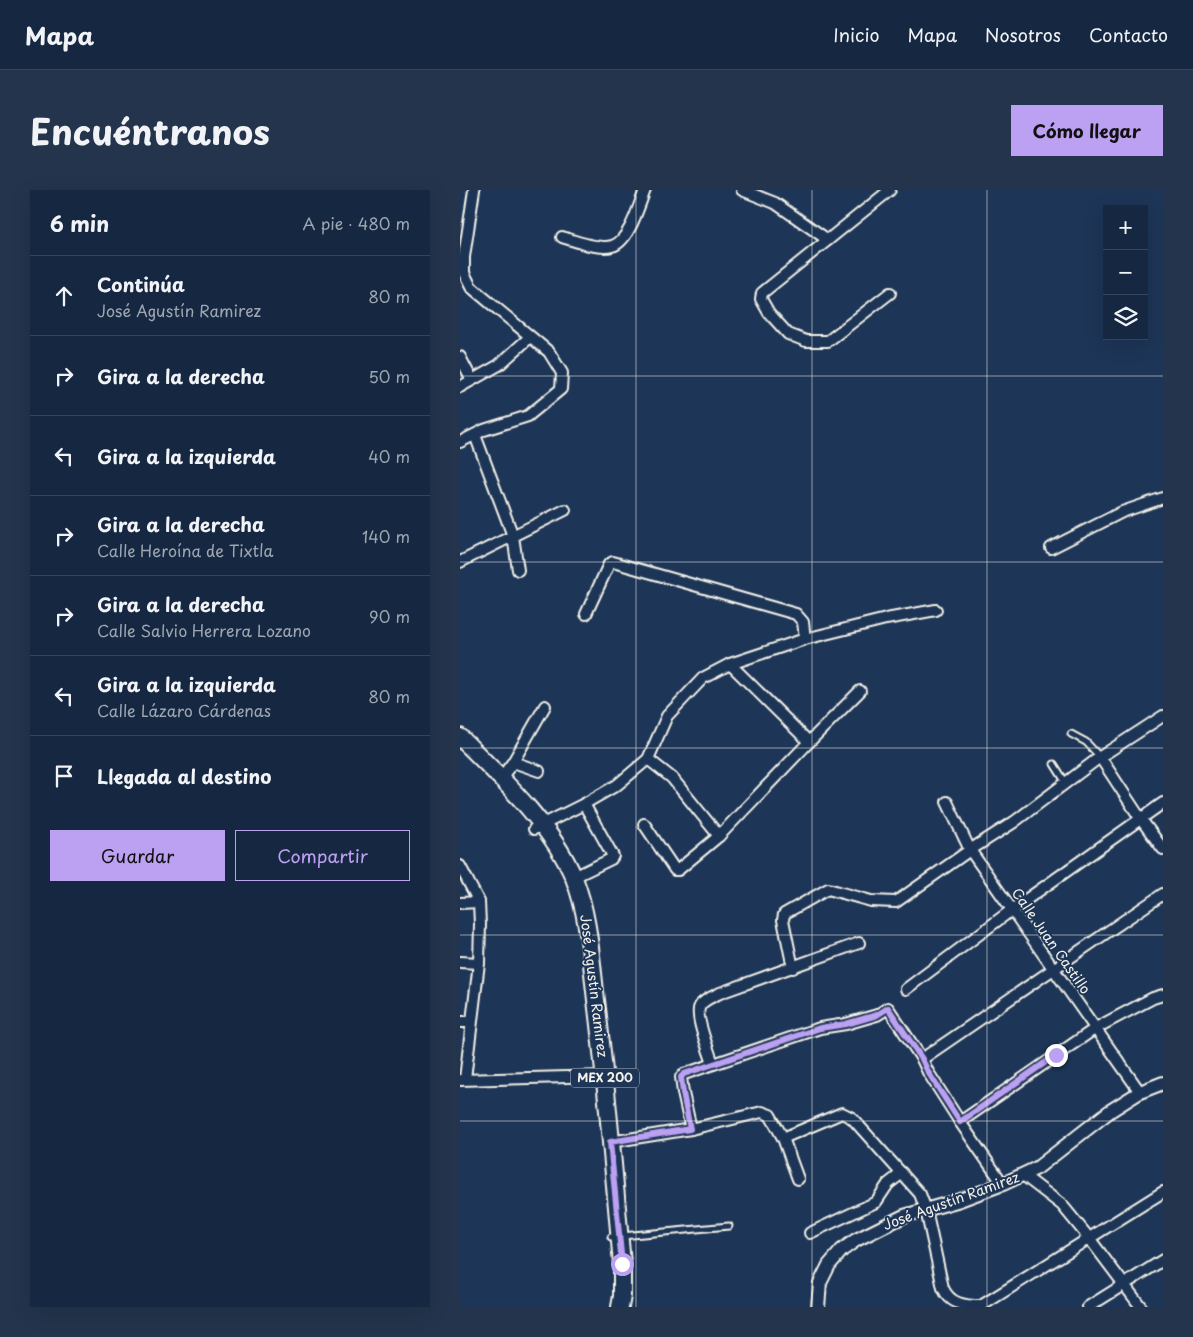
<!DOCTYPE html>
<html lang="es">
<meta charset="utf-8">
<style>
body{margin:0;font-family:"Playpen Sans",sans-serif;background:#23344c;color:#f1f3f6}
.controls{position:absolute;right:15px;top:15px;display:grid;overflow:hidden;border-radius:0px;box-shadow:0 5px 20px #0002}
.controls button{width:45px;height:45px;display:grid;place-items:center;padding:0;border:0;border-bottom:1px solid #35445a;background:#162841;color:#f1f3f6;font:25px sans-serif}
.stop{position:absolute;width:15px;height:15px;margin:-11px;border:4px solid #bca0f2;border-radius:50%;background:#fff}
.stop.end{background:#bca0f2;border-color:#fff;box-shadow:0 1px 5px #0008}
.list{margin:0;padding:0;list-style:none}
h2{display:flex;justify-content:space-between;align-items:center;height:65px;margin:0;padding:0 20px;font-size:21px}
h2 small{font-size:16px;font-weight:400;color:#9ea6b1}
.list li{display:grid;grid-template-columns:32px 1fr auto;gap:15px;align-items:center;box-sizing:border-box;height:80px;padding:0 20px;border-top:1px solid #35445a}
.list b{display:block;font-size:19px;white-space:nowrap}
.list p{margin:0;font-size:16px;white-space:nowrap;color:#9ea6b1}
.list em{font-size:16px;font-style:normal;color:#9ea6b1}
.actions{display:flex;gap:10px;padding:15px 20px}
.actions a{flex:1;padding:11px 0;border:1px solid #bca0f2;border-radius:0px;text-align:center;font-size:18px;color:#bca0f2}
.actions .main{background:#bca0f2;color:#111}
.icon{flex:none;width:28px;height:28px;fill:none;stroke:currentColor;stroke-width:2;stroke-linecap:round;stroke-linejoin:round}
.map{position:relative;flex:none;width:703px;height:1117px;overflow:hidden;border-radius:0px}
header{display:flex;align-items:center;gap:30px;box-sizing:border-box;height:70px;padding:0 25px;background:#162841;border-bottom:1px solid #35445a}
header strong{font-size:24px}
nav{display:flex;gap:28px;margin-inline-start:auto;font-size:18px}
.intro{display:flex;align-items:center;justify-content:space-between;box-sizing:border-box;height:120px;padding:0 30px}
h1{margin:0;font-size:35px}
.button{padding:12px 22px;border-radius:0px;background:#bca0f2;color:#111;font-size:18px;font-weight:700}
main{display:flex;gap:30px;padding:0 30px}
aside{flex:1;background:#162841;border-radius:0px;box-shadow:0 5px 20px #0002}
.map>svg:first-child{display:block}
</style>
<header>
<strong>Mapa</strong>
<nav><a>Inicio</a><a>Mapa</a><a>Nosotros</a><a>Contacto</a></nav>
</header>
<div class="intro"><h1>Encuéntranos</h1><a class="button">Cómo llegar</a></div>
<main>
<aside>
<h2>6 min<small>A pie · 480 m</small></h2>
<ul class="list">
<li><svg class="icon" aria-label="ahead" viewBox="0 0 24 24"><path d="M12 20V5M6 11l6-6 6 6"/></svg><div><b>Continúa</b><p>José Agustín Ramirez</p></div><em>80 m</em></li>
<li><svg class="icon" aria-label="right" viewBox="0 0 24 24"><path d="M7 20v-9h11M14 6l5 5-5 5"/></svg><div><b>Gira a la derecha</b></div><em>50 m</em></li>
<li><svg class="icon" aria-label="left" viewBox="0 0 24 24"><path d="M17 20v-9H6M10 6l-5 5 5 5"/></svg><div><b>Gira a la izquierda</b></div><em>40 m</em></li>
<li><svg class="icon" aria-label="right" viewBox="0 0 24 24"><path d="M7 20v-9h11M14 6l5 5-5 5"/></svg><div><b>Gira a la derecha</b><p>Calle Heroína de Tixtla</p></div><em>140 m</em></li>
<li><svg class="icon" aria-label="right" viewBox="0 0 24 24"><path d="M7 20v-9h11M14 6l5 5-5 5"/></svg><div><b>Gira a la derecha</b><p>Calle Salvio Herrera Lozano</p></div><em>90 m</em></li>
<li><svg class="icon" aria-label="left" viewBox="0 0 24 24"><path d="M17 20v-9H6M10 6l-5 5 5 5"/></svg><div><b>Gira a la izquierda</b><p>Calle Lázaro Cárdenas</p></div><em>80 m</em></li>
<li><svg class="icon" aria-label="arrive" viewBox="0 0 24 24"><path d="M6 21V4h12l-3 4 3 4H6"/></svg><div><b>Llegada al destino</b></div></li>
</ul>
<div class="actions"><a class="main">Guardar</a><a>Compartir</a></div>
</aside>
<div class="map">
<svg width="703" height="1117" viewBox="0 0 703 1117">
<rect width="100%" height="100%" fill="#1d3557"/>
<filter id="ink" filterUnits="userSpaceOnUse"><feTurbulence type="fractalNoise" baseFrequency=".02" numOctaves="2"/><feDisplacementMap in="SourceGraphic" scale="10" xChannelSelector="R" yChannelSelector="G"/><feConvolveMatrix kernelMatrix="1 2 1 2 8 2 1 2 1" color-interpolation-filters="sRGB"/></filter>
<g filter="url(#ink)">
<g fill="none" stroke-linecap="round" stroke-linejoin="round">
<g stroke="#f4f1e8" stroke-width="9">
<g id="service">
<path d="M611,544L626,552L640,567"/>
<path d="M594,574L606,593"/>
<path d="M151,1047L269,1036"/>
</g>
</g>
<g stroke="#f4f1e8" stroke-width="14">
<g id="minor">
<path d="M282,0L315,13L368,50"/>
<path d="M102,47C115,51 139,60 152,56C169,52 179,15 185,0"/>
<path d="M430,103L368,151H346L328,144L309,123L301,109L302,103L430,0"/>
<path d="M0,167L12,190"/>
<path d="M0,197L39,175L70,147"/>
<path d="M15,245L53,346L58,380"/>
<path d="M0,252L24,240L68,226L101,199L102,183L89,162L11,97L4,83V67L14,0"/>
<path d="M591,358L662,322L703,308"/>
<path d="M0,372L105,320"/>
<path d="M126,424L149,374L153,372L336,424L343,432L345,449"/>
<path d="M349,552L400,501"/>
<path d="M640,567L680,628L703,659"/>
<path d="M188,569L212,588L259,646"/>
<path d="M53,572L79,581"/>
<path d="M41,588L53,572L85,516"/>
<path d="M487,612L510,660L680,902"/>
<path d="M184,634L215,680H218L259,646L349,552L270,474"/>
<path d="M74,639L124,614L157,595L188,569L207,526L243,488L270,474L345,449L426,429L476,420"/>
<path d="M0,676L19,712L20,734L19,773L5,889"/>
<path d="M114,687L151,669L153,666L124,614"/>
<path d="M0,713L19,712"/>
<path d="M0,772L19,773"/>
<path d="M333,778L323,730L324,724L368,699L411,711L436,712L510,660L554,632L640,567L703,526"/>
<path d="M446,799L553,719L703,613"/>
<path d="M0,832H11"/>
<path d="M462,869L703,704"/>
<path d="M253,874C250,863 234,825 240,816C243,810 254,806 260,803L399,753"/>
<path d="M0,890L145,886"/>
<path d="M500,932L636,838L693,808L703,805"/>
<path d="M231,939L223,903L221,887L224,884L360,838L386,834L417,825L428,818L462,869L468,882L500,932L543,994"/>
<path d="M323,948L382,923L392,928L460,1004L466,1020L483,1098C490,1114 504,1116 521,1116L703,1002"/>
<path d="M150,952L231,939L302,922L310,925L323,948L338,989"/>
<path d="M563,985L602,1015L629,1048L681,1117"/>
<path d="M350,1043L416,1012L428,994L442,983"/>
<path d="M628,1117L703,1070"/>
</g>
</g>
<g stroke="#f4f1e8" stroke-width="16">
<path id="tertiary" d="M358,1117L360,1093L369,1075L382,1060L396,1050L444,1026L500,1010L543,994L577,978L650,921L680,902L703,893"/>
</g>
<g stroke="#f4f1e8" stroke-width="20">
<path id="primary" d="M0,547C40,587 92,635 114,688C129,726 131,769 136,810C147,898 154,986 162,1074V1106L160,1117"/>
</g>
<use href="#service" stroke="#1d3557" stroke-width="5"/>
<use href="#minor" stroke="#1d3557" stroke-width="10"/>
<use href="#tertiary" stroke="#1d3557" stroke-width="12"/>
<use href="#primary" stroke="#1d3557" stroke-width="16"/>
</g>
</g>
<g fill="none" stroke-linecap="round" stroke-linejoin="round" filter="url(#ink)">
<path stroke="#bca0f2" stroke-width="6" d="M162,1074L150,952L230,939L223,903L221,887L224,884L360,838L386,834L417,825L428,818L462,869L468,882L500,932L596,865"/>
</g>
<path fill="none" stroke="#f4f1e8" stroke-width="1" stroke-opacity="0.55" d="M176,0V1117M352,0V1117M527,0V1117M0,186H703M0,372H703M0,558H703M0,745H703M0,931H703"/>
<g text-anchor="middle" stroke-width="4" stroke-linejoin="round" paint-order="stroke">
<rect fill="#1d3557" stroke="#b4b9bc" stroke-width="1" x="111" y="878.5" width="68" height="19" rx="4"/>
<g font-size="12" font-weight="bold" fill="#f4f1e8">
<text x="145" y="892">MEX 200</text>
</g>
<g font-size="14" fill="#f4f1e8" stroke="#1d3557">
<text transform="translate(591 751) rotate(55)" y="5">Calle Juan Castillo</text>
<text transform="translate(134 796) rotate(83)" y="5">José Agustín Ramirez</text>
<text transform="translate(491 1011) rotate(-20)" y="5">José Agustín Ramirez</text>
</g>
</g>
</svg>
<div class="controls">
<button>+</button>
<button>−</button>
<button><svg class="icon" aria-label="layers" viewBox="0 0 24 24"><path d="M12 4l9 5-9 5-9-5zM3 14l9 5 9-5"/></svg></button>
</div>
<div class="stop" style="left:162px;top:1074px"></div>
<div class="stop end" style="left:596px;top:865px"></div>
</div>
</main>
